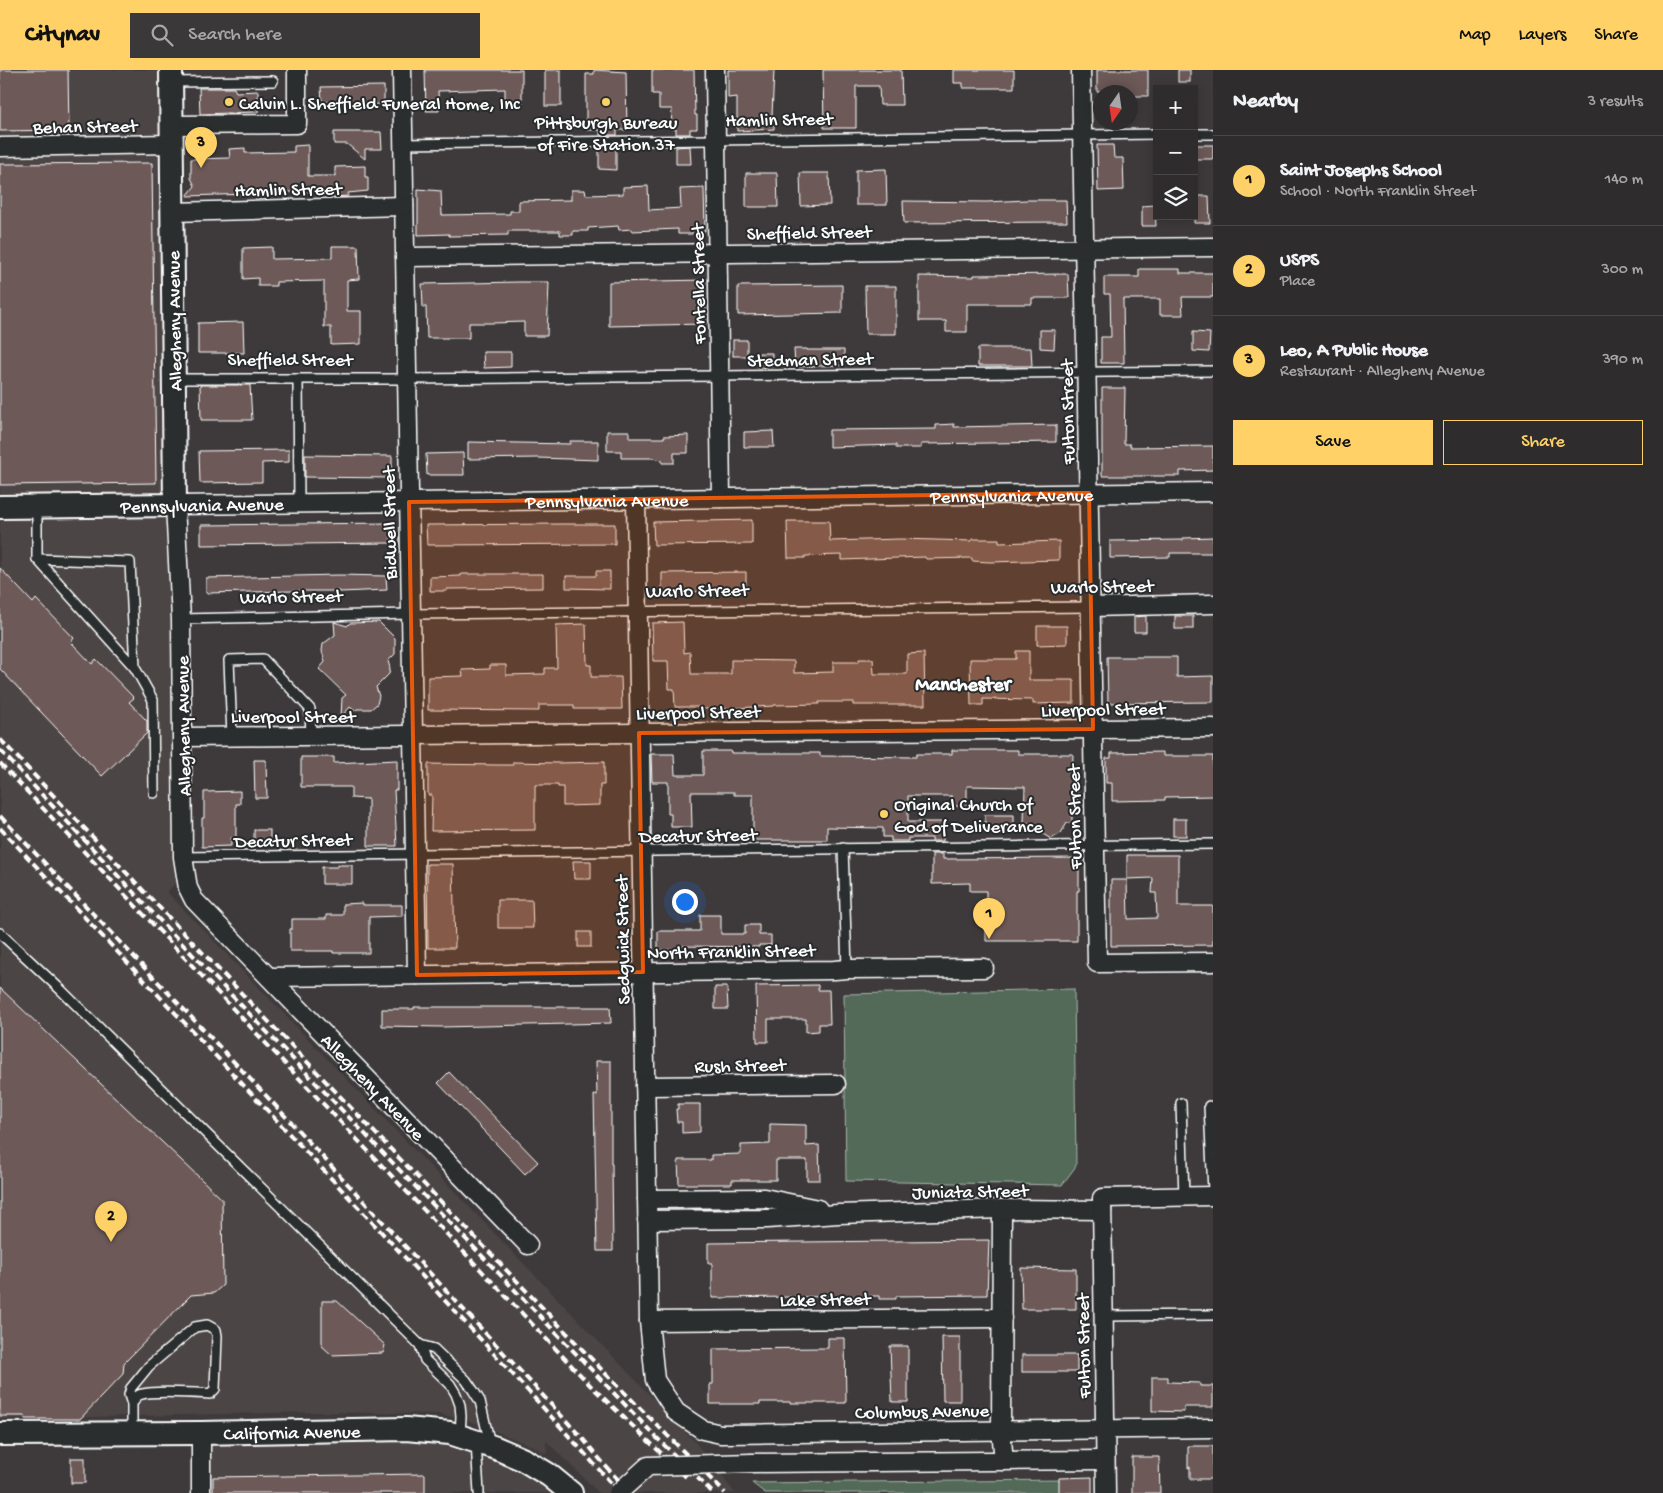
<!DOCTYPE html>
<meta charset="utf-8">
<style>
body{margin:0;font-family:"Gochi Hand",sans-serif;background:#3a3838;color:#f1f3f6}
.controls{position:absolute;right:15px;top:15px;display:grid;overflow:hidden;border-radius:0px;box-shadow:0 2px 12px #0003}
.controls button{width:45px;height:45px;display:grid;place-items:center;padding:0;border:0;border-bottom:1px solid #494848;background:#2e2c2c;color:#f1f3f6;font:25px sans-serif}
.compass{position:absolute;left:1093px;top:15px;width:45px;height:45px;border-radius:50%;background:#2e2c2c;box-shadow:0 2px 12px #0003;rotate:193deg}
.you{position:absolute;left:684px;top:831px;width:18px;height:18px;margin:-12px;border:4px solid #fff;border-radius:50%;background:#1a73e8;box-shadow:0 0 0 8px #1a73e833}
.badge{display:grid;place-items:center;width:32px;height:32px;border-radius:50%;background:#ffd166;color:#111;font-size:16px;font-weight:700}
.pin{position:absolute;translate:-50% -41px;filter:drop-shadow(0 1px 2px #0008)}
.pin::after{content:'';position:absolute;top:26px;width:18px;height:15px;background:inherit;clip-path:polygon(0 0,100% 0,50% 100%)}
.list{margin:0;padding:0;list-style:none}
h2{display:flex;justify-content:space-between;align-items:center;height:65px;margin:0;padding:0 20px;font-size:21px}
h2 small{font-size:16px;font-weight:400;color:#a7a7a9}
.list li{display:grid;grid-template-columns:32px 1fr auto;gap:15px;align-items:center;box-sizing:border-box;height:90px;padding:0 20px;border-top:1px solid #494848}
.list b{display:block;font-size:19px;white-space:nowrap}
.list p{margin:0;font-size:16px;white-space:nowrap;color:#a7a7a9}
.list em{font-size:16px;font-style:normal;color:#a7a7a9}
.actions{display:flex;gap:10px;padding:15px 20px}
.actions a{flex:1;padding:11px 0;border:1px solid #ffd166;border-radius:0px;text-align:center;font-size:18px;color:#ffd166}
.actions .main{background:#ffd166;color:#111}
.icon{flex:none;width:28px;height:28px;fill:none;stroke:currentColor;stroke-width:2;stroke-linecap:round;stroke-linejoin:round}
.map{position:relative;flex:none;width:1213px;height:1423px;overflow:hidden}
header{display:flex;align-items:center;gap:30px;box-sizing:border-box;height:70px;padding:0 25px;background:#ffd166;color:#111}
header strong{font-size:24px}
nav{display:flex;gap:28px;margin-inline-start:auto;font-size:18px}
.search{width:350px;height:45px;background:#3a3838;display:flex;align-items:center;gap:12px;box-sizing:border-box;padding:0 18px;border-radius:0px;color:#a7a7a9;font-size:19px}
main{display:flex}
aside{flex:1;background:#2e2c2c}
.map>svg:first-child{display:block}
</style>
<header>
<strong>Citynav</strong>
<div class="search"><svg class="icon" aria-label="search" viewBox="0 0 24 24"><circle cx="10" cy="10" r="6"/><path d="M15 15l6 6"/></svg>Search here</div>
<nav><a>Map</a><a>Layers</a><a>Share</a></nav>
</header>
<main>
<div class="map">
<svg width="1213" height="1423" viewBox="0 0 1213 1423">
<rect width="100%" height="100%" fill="#3e3a3b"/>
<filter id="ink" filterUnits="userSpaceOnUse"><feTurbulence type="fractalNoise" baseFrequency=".02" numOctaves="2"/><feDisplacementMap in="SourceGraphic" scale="10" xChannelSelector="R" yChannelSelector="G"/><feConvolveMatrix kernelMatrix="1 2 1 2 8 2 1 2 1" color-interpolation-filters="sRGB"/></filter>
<g filter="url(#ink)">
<g fill="#4c4444">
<path d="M0,0H171L185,803L167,822L696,1373L735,1423H599L546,1371L547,1384L532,1376L472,1352L440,1344L317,1342L0,1349Z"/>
<path d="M201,1363H450L571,1423H201Z"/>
</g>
<g fill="#536b58" stroke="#a9b5ac">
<path d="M1074,919L1076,1096L1062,1115L846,1111L844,924Z"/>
<path d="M1065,1410V1423H765L752,1413Z"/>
</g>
<g fill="#6d5a58" stroke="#fff">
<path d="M0,0H68L69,60L0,61Z"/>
<path d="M425,0H522V36H505V19L438,21L439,41H426Z"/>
<rect x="545" y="0" width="16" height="36"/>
<path d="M594,0L626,2L627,60H617V65H600V60H586V4H594Z"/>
<path d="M652,0H694L695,45H697V59H690V64H676V59H671L672,39H659V24H652Z"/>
<path d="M728,0H774L772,46H774V59L737,61V27L728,28Z"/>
<path d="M823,0H901L902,35H880L879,16H856V58H824Z"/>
<path d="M954,0H1014V18H963V13H954Z"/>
<path d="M1097,0H1148V26H1130V22H1097Z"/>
<rect x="1178" y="0" width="12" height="12"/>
<path d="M384,16V34L336,35V32H322L321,17Z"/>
<path d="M199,18H234L236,22L258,21V42L200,44Z"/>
<path d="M334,62H381L382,79H365V89L347,74H334Z"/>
<path d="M308,75V106H335V97L365,96V107H368V121L348,123V126L335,127V123H326V122H279V123L187,126L195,116L191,108V89L230,88L229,79L245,78V83L294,82V76Z"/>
<path d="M1097,75H1113L1114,88H1123L1124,120L1098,121Z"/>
<rect x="1194" y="75" width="19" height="14"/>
<path d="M690,76L691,94H676V77Z"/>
<path d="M616,77V100L599,99V78Z"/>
<path d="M152,93L156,413L0,415V94Z"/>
<path d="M886,99L887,135H856V100Z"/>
<path d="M746,103H777L778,137H746Z"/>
<path d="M800,103H829L830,135L801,136Z"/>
<path d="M648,116L649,140L681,138L680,119L704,118L705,161H692V164H678V159L632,161V159L619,160L618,156L588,158V161H573V165H560V161H508V165L449,166V164L418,165V119L441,121L442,145L510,144V141H519V131L571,130V120H585L586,125L623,124V117Z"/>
<path d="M1194,126H1209L1210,153H1194Z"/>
<path d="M1026,130H1066L1067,152L904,153L903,131L987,132Z"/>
<path d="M1155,135L1156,156H1142V136Z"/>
<path d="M332,176H358L359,209L347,210V241H361V274L331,275V257H324V211L276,212V216H258V208L243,209V178L272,177V189L332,188Z"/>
<path d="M1139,199H1180V203H1213V227H1182L1183,245H1160V229H1123L1124,293H1101V267H1111L1110,224H1104V207H1139Z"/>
<path d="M1068,204L1069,228H1032V234H967V262H946V251H919V206L974,207V205Z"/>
<path d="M705,210L706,254L609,256V212Z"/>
<path d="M519,212H549L547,266H524V252L493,253H469V268H427L426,237H423L422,214Z"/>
<path d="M842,215V243L738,245V216Z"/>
<path d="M865,216H896V264H866Z"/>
<path d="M243,252L244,283H198V253Z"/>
<path d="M1040,260H1055L1054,279L1040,278Z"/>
<path d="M1193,262L1210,263L1209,282L1193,281Z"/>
<rect x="733" y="270" width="14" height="16"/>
<path d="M978,278H1031L1032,296H978Z"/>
<path d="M794,279H807V280H844V295L795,297Z"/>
<path d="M483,282H511V297L484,298Z"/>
<path d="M758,283H772V297L758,298Z"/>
<path d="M200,315H250L252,350H201Z"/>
<path d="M1102,318H1125L1124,374H1130V377L1213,376V400L1180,401V406H1102Z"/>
<path d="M954,354V357L1056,355V372L921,374V378H896V375L829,377V360L936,359V355Z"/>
<path d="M607,361H629V368H664V366L688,365V383H674V393H662V390L652,388H621V381H607Z"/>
<path d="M773,361L774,377H744V362Z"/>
<path d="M570,371H598V390L538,388L468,389V372L570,374Z"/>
<path d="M289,380V392L262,393V412L200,413L199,381Z"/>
<path d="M463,383L464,405H427L426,384Z"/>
<path d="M305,385L392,386V408L305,407Z"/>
<path d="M752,450V474L654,475L653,452Z"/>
<path d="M787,451H829L830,471L900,469L972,471V469H999V473L1059,471V490L990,492L972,491V488L926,489L925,487L842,490V485L805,486V488H788Z"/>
<path d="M391,453V473L201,475V455Z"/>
<path d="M560,454H615V474L427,475L426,455Z"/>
<path d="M1213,467V483H1170V487L1110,488V471L1183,470V468Z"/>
<path d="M0,498L33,533L36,529L74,568L71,572L92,594L96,589L134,628L129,632L147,651V663L102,706L0,599Z"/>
<path d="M596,501H610V519L566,518V506H596Z"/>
<path d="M746,502V521L662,522V503Z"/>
<path d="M461,504H543V518L447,519V521H430V507L461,506Z"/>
<path d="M339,505L386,506L387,520L340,522V521H294L206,523V508Z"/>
<path d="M1146,546V562H1134V547Z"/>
<rect x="1175" y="546" width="18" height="13"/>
<path d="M334,552L347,556L350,553L379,552L395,568V584L388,591L390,598L389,604L376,617L379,626L377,634L371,639H357L355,641L350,637L341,647L342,628L346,625L319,599L325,592L322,581L323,574L335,565Z"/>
<path d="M683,552L684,583L690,582L691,604H731V590L794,591V603L833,602V592H859V589H873L874,604H907V584L924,583L925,635H853V632H819V634L774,635V636L716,639H700V637H675L674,619H669L668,591H653L652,553Z"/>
<path d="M586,554L587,595H591V607H621L622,639H574V635H539V641L428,640V607L463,606L462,600L490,599V595H506V605L545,604V598H557L556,555Z"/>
<path d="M1037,556H1067V574L1037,575Z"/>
<path d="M1016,581H1029V610H1074V633L1033,634V630L983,629V635H971L970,589H1016Z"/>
<path d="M1107,587H1177V607L1213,606V632L1108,633Z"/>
<path d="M952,680H1018V684H1073L1072,717H1078L1077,741H1072V753H1067L1061,763L1051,769L1041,763L1036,753H1024L1025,717L967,716V736H952V726H908V752H943V771H932V768H908V771H891V767H883V758L827,757V770H753V725H734V722H691L692,757H671V744H668V712H652L651,684H674L675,705H703V681H731V683H820V686L916,687V684H952Z"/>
<path d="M1163,682V686H1213V726L1165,727V730L1112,731V713H1106V688H1111V683Z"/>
<path d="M301,687H334V693L397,690V720H394L397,776H368V729L351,728V717H301Z"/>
<path d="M254,690H266L267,728H255Z"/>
<path d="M513,692L558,693L604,692V715H600V735L563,736V717H558V715H535V760L431,761L432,725H428V694L498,695H513Z"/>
<path d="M240,721V734H236V768H231V776L202,777V748H204V722Z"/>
<path d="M985,745H1014V762L985,763Z"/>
<rect x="1173" y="749" width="13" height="17"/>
<rect x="254" y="760" width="16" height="15"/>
<path d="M932,784H943V789L1079,788V821H1077V871H986V821H970V813L932,814Z"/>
<path d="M1127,785H1178V836H1213V875L1111,876V810H1127L1128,849L1157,848L1156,823H1152L1153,808L1127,809Z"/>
<path d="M573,791H591V809H574Z"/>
<path d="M427,794H453L455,878H428Z"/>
<path d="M338,795H352V814H322V797H338Z"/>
<path d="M498,830H532L533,858H498Z"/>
<path d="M362,833V835H402V846L369,847V883H333V881H290V859H292V849H326V845H343V834Z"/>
<path d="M700,845H721V864H745V855H759V865H771V875H759V877L681,876V880H658V861H700Z"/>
<rect x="578" y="862" width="13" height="15"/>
<path d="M818,915V920H829L830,954H819V961L806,962V949H768V972H757L756,916Z"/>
<path d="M715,917H727L728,939H715Z"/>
<path d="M0,918L222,1129L223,1215L214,1223L191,1225L124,1293L123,1304L80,1349H25L24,1346H0Z"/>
<path d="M414,937H610L611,953L442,957L382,956V939H414Z"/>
<path d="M596,991H611V1094H612L613,1181H597L594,1025H597Z"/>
<path d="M449,1002L475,1029L476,1028L538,1092L525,1104L438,1013Z"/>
<path d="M678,1034H700V1062L682,1063V1052H677L676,1039H678Z"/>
<path d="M770,1054L806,1055V1076L819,1075L820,1110H807V1090H776V1110H732V1114H679L678,1090H711V1085L741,1084V1075L770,1074Z"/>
<path d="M989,1170L987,1225L896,1226V1229H879V1226L712,1228V1193H708V1173Z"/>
<path d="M1021,1198L1076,1199V1239H1022Z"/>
<path d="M322,1231H337L385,1275L383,1283L332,1285L322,1276Z"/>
<path d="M942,1267H960V1331H943Z"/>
<path d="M828,1268H845L846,1333H791V1332H760V1334H710V1314H713V1279L828,1278Z"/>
<path d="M890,1276H908V1332H892Z"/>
<rect x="1022" y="1285" width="55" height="17"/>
<path d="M1152,1307H1168V1312L1200,1313V1316H1213V1337H1184V1342L1152,1341Z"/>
<path d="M1188,1376H1213V1409H1190V1397L1188,1398Z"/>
<path d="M1132,1387H1159L1160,1423H1132Z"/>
<rect x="71" y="1388" width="14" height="25"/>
<path d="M425,1404V1423H213V1407Z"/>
<path d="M1092,1407V1423H1059V1408Z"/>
</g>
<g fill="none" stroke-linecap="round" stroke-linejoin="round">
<g stroke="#fff" stroke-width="12">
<g id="service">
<path d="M171,12L273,11"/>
<path d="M1194,64H1213"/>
<path d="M403,74L1157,64"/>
<path d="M174,309H407L1213,301"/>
<path d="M298,309L299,433"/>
<path d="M37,437V489L135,598L153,630L154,723"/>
<path d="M37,489L130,492L135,598"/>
<path d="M181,549L411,544L1091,537"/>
<path d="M232,667L229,590L263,589L310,639L311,666"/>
<path d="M843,778L847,899"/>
<path d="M183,787L1213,774"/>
<path d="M0,863L61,920L420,1275"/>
<path d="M1181,1033L1184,1127"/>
<path d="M1209,1036L1213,1121"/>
<path d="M1103,1246L1213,1245"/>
<path d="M132,1334C134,1330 135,1327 139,1325C152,1320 194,1323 210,1324L215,1319L217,1266L216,1260L207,1255L195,1257L149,1296L131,1318L129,1325L132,1334V1363"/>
<path d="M460,1367L461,1346L460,1335L456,1324L450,1314L425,1290L420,1275L434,1279L466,1310L473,1320L480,1331L490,1374"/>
<path d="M476,1372L479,1423"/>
</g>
</g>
<g stroke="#fff" stroke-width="21">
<g id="minor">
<path d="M402,0L417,905"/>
<path d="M715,0L721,428"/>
<path d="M1081,0L1097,893L1213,892"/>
<path d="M171,55L297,54V0"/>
<path d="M0,77L172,74"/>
<path d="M172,142L404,136"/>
<path d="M405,187L1213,177"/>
<path d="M636,429L649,1251L655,1310L676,1342L703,1360L721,1364L1213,1358"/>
<path d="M1091,537L1213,534"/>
<path d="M183,667L1213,658"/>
<path d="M269,907L834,900L847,899L984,898"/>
<path d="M645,1016L836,1014"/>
<path d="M647,1129L764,1128L818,1139"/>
<path d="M1002,1139L1001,1360L1004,1391"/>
<path d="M647,1150L767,1149L838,1144L1002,1139L1102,1140"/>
<path id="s1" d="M528,1175L194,830L188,818L183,787L181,549L175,435L1213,422"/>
<path d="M649,1251L1002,1248"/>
<path d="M201,1363V1423"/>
<path d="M752,1393L1105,1390"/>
<path d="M1106,1423L1102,1128L1213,1126"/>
</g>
</g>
<g stroke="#fff" stroke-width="26">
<g id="tertiary">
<path d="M0,437L175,435L171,0"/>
<path id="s2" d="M0,1364L201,1363L406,1359L450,1363L496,1378L524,1390L549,1405L571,1423"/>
</g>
</g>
<use href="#service" stroke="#2a2d2e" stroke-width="9"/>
<use href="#minor" stroke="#2a2d2e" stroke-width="18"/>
<use href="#tertiary" stroke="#2a2d2e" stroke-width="22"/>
<g stroke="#fff" stroke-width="4" stroke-dasharray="8 4" stroke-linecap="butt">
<path d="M0,669L157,835L603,1301L725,1423"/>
<path d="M0,680L168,859L657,1368L713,1423"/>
<path d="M0,693L590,1315L686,1407"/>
<path d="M0,746L273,1033L583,1369L609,1400L631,1423"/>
<path d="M0,758C208,978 418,1197 620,1423"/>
</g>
<g stroke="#fff" stroke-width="21" stroke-linecap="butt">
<path id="minor-bridge" d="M618,1423L648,1396L752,1393"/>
</g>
<use href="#minor-bridge" stroke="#2a2d2e" stroke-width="18"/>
</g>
</g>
<path fill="#e8590c" fill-opacity="0.2" stroke="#e8590c" stroke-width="4" stroke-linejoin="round" d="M1089,423L1093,659L639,663L643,902L417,905L409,432Z"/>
<g fill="#ffd166" stroke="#2a2d2e" stroke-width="2">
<circle cx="229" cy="32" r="5"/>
<circle cx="606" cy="32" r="5"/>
<circle cx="884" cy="744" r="5"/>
</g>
<g text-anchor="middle" stroke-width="4" stroke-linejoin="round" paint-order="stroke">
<g font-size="19" fill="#fff" stroke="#2a2d2e" text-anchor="start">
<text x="239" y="39">Calvin L. Sheffield Funeral Home, Inc</text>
<text x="606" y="58" text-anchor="middle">Pittsburgh Bureau<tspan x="606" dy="22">of Fire Station 37</tspan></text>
<text x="894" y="740">Original Church of<tspan x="894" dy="22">God of Deliverance</tspan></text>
</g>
<g font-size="19" fill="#fff" stroke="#2a2d2e">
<text transform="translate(779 48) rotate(-1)" y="7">Hamlin Street</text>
<text transform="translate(85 55) rotate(-1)" y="7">Behan Street</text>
<text transform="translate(288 118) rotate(-1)" y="7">Hamlin Street</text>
<text transform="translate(809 161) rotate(-1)" y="7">Sheffield Street</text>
<text transform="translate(697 214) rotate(-91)" y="7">Fontella Street</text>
<text transform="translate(173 251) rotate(-91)" y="7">Allegheny Avenue</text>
<text x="290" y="295">Sheffield Street</text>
<text transform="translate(810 288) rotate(-1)" y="7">Stedman Street</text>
<text transform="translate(1066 342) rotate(-91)" y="7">Fulton Street</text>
<text dy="7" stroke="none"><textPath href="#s1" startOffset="1714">Pennsylvania Avenue</textPath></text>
<text dy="7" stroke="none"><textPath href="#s1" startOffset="1309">Pennsylvania Avenue</textPath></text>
<text transform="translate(202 434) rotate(-1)" y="7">Pennsylvania Avenue</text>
<text transform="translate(388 453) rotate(-91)" y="7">Bidwell Street</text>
<text transform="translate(1102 515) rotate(-1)" y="7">Warlo Street</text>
<text transform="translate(697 519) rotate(-1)" y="7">Warlo Street</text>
<text transform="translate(291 525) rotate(-1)" y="7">Warlo Street</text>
<text transform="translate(1103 638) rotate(-1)" y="7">Liverpool Street</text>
<text transform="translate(698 641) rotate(-1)" y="7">Liverpool Street</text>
<text x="293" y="652">Liverpool Street</text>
<text transform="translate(182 656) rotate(-91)" y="7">Allegheny Avenue</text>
<text transform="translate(1073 747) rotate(-91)" y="7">Fulton Street</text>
<text transform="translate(698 764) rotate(-1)" y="7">Decatur Street</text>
<text transform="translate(293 769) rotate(-1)" y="7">Decatur Street</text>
<text transform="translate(621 870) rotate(-91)" y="7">Sedgwick Street</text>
<text transform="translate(731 880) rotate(-1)" y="7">North Franklin Street</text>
<text transform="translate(740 994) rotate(-1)" y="7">Rush Street</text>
<text transform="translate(374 1016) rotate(46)" y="7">Allegheny Avenue</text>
<text transform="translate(970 1120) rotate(-1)" y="7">Juniata Street</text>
<text transform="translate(825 1228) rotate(-1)" y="7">Lake Street</text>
<text transform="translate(1082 1276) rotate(-91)" y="7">Fulton Street</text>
<text transform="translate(922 1340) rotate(-1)" y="7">Columbus Avenue</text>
<text dy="7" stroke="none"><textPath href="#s2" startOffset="292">California Avenue</textPath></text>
</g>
<g font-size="20" font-weight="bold" fill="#fff" stroke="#2a2d2e">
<text x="963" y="620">Manchester</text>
</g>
</g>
</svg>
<div class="controls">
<button>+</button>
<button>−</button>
<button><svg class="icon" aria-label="layers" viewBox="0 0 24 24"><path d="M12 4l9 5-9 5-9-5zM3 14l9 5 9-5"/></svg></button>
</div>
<svg class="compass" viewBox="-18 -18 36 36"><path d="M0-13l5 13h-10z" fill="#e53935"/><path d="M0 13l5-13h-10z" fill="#a7a7a9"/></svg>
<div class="you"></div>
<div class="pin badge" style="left:989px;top:869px">1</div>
<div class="pin badge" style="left:111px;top:1172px">2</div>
<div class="pin badge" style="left:201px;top:98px">3</div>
</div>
<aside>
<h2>Nearby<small>3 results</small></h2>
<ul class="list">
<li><span class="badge">1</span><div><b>Saint Josephs School</b><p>School · North Franklin Street</p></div><em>140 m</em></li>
<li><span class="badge">2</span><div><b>USPS</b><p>Place</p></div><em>300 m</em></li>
<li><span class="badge">3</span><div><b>Leo, A Public House</b><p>Restaurant · Allegheny Avenue</p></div><em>390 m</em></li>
</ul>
<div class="actions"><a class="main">Save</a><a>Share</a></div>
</aside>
</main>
